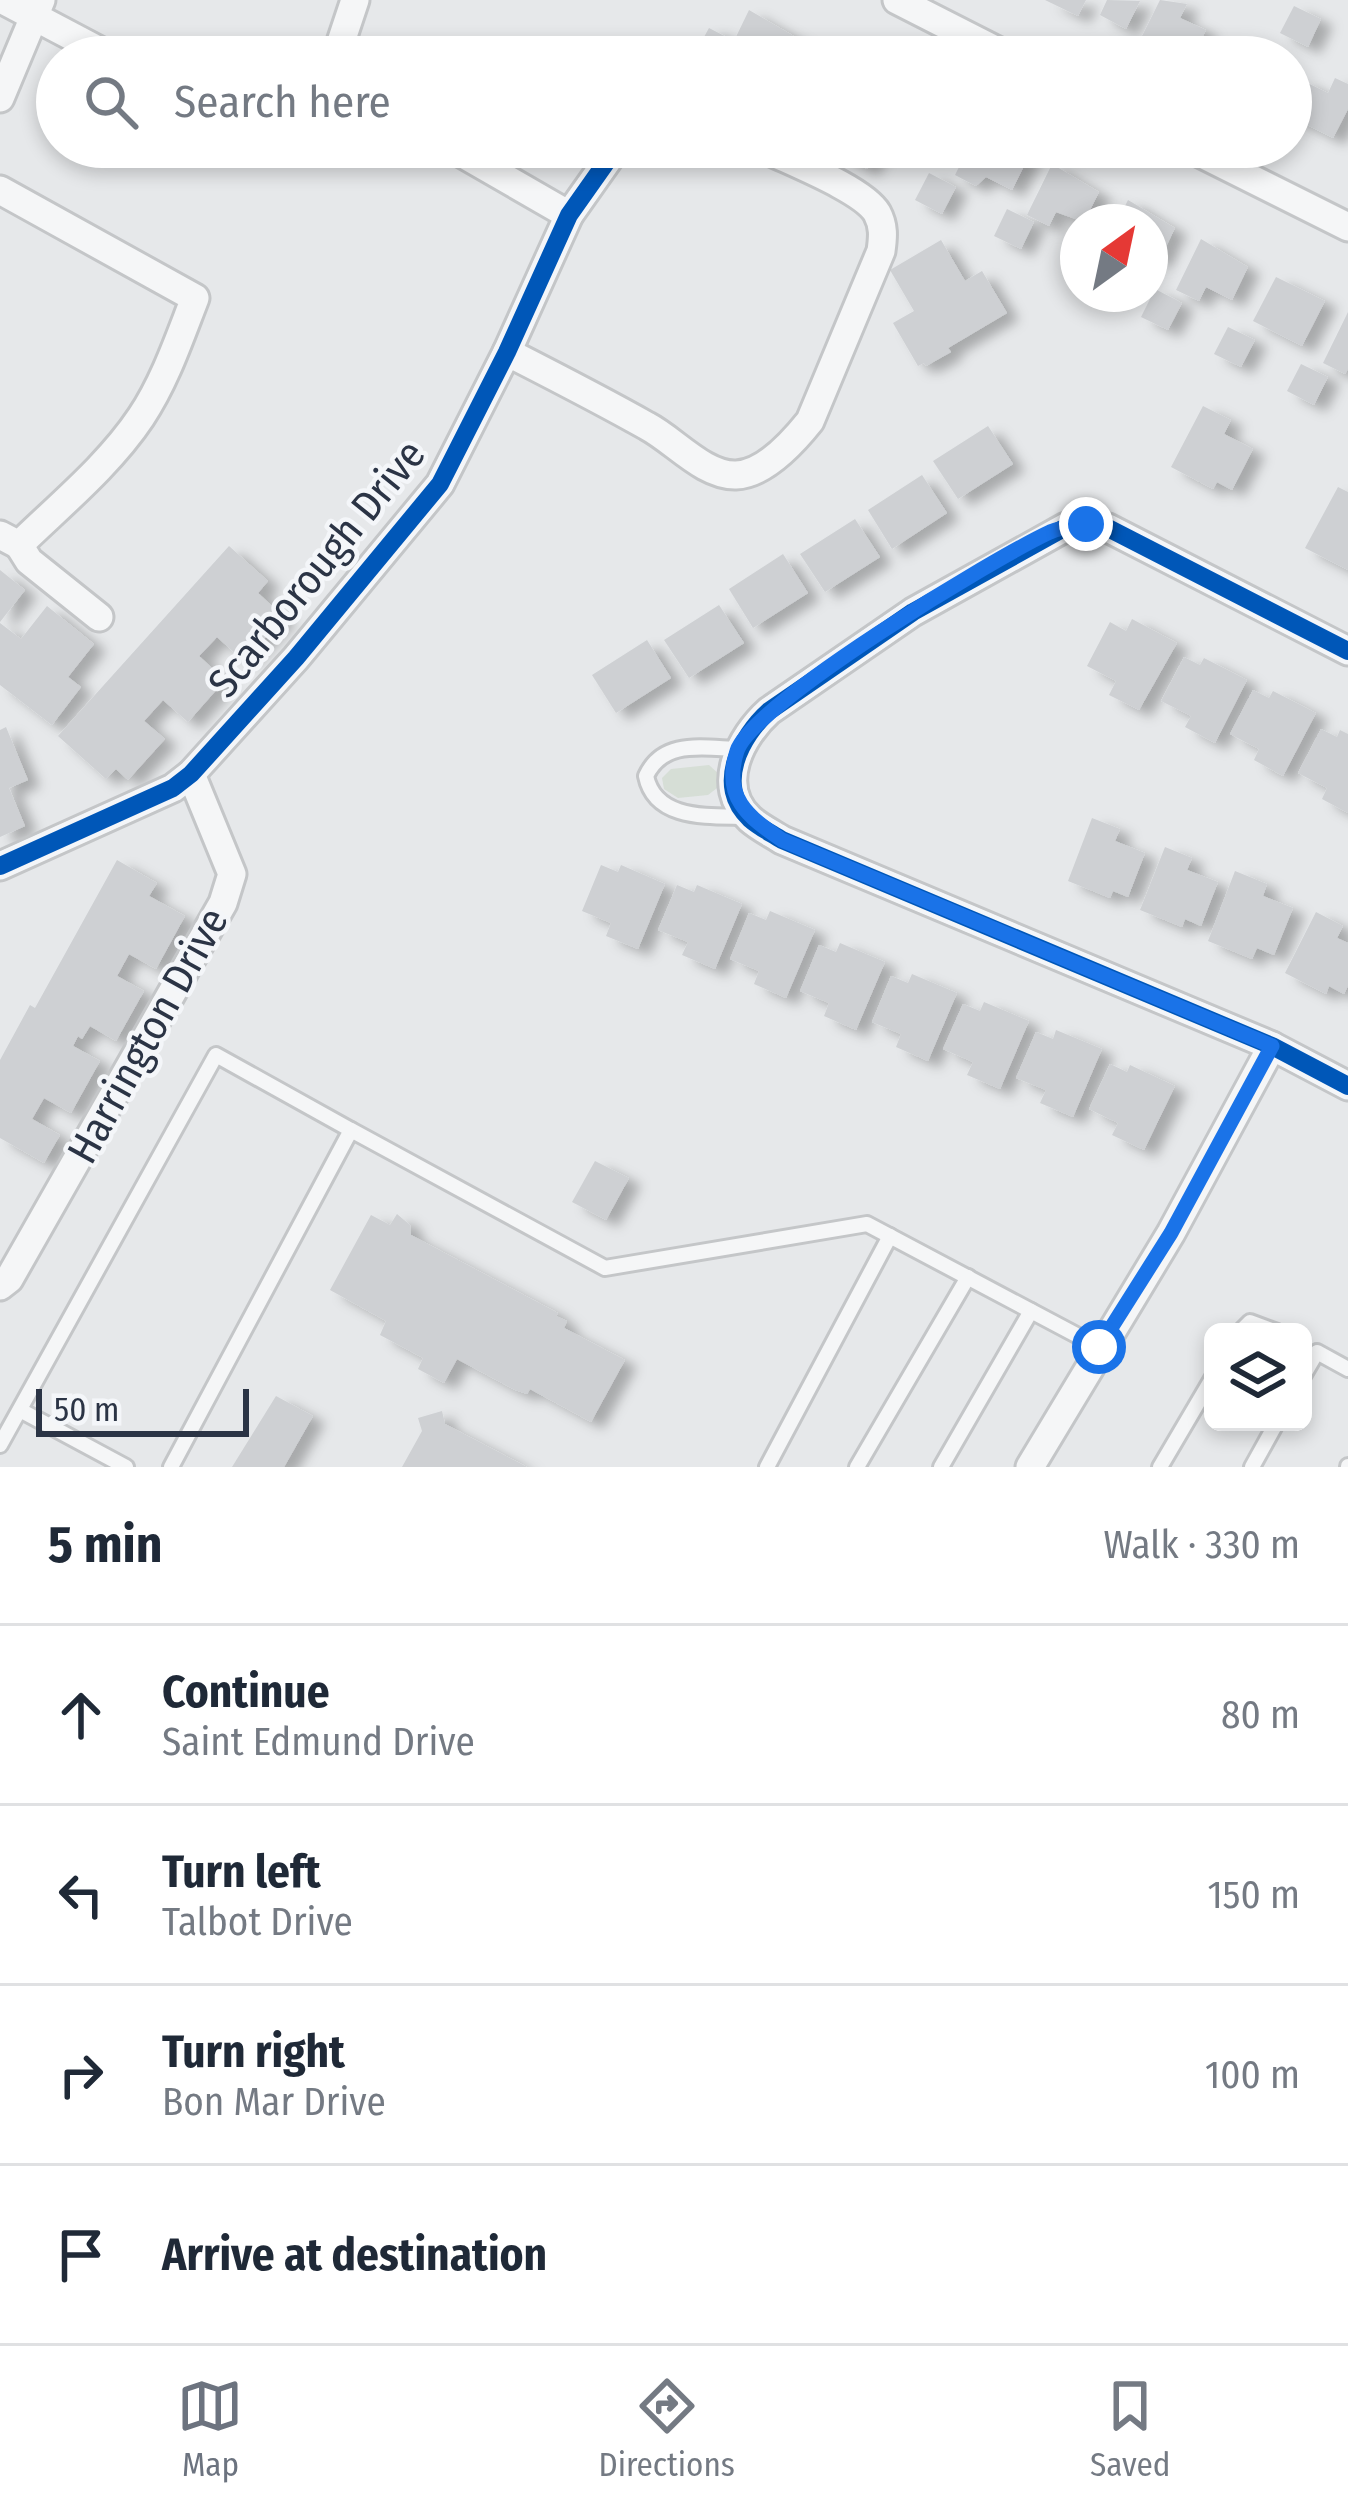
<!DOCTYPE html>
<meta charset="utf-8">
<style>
body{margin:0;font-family:"Fira Sans Condensed",sans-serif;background:#f6f6f7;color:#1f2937}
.controls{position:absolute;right:36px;bottom:36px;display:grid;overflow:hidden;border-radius:18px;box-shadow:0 6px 18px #0003}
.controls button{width:108px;height:108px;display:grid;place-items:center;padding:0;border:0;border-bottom:3px solid #e0e1e3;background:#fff;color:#1f2937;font:60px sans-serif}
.compass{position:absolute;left:1060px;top:204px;width:108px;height:108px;border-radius:50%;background:#fff;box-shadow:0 6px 18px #0003;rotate:33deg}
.scale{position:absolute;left:36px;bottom:30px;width:213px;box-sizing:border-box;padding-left:12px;border:6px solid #2b3445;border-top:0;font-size:33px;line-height:42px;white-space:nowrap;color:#2b3445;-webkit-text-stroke:9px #f4f6f9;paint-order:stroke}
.stop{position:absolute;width:36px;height:36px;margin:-27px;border:9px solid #1a73e8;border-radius:50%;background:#fff}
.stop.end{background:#1a73e8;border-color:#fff;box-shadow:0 3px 12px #0008}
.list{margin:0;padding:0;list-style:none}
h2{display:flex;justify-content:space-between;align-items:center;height:156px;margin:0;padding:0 48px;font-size:51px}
h2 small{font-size:39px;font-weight:400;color:#747a83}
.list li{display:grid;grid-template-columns:78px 1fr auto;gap:36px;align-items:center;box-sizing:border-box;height:180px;padding:0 48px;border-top:3px solid #e0e1e3}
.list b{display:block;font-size:45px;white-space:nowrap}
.list p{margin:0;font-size:39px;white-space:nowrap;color:#747a83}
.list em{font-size:39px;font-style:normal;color:#747a83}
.icon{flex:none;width:66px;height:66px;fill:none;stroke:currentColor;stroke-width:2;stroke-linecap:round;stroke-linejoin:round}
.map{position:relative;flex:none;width:1348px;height:1467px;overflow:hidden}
.search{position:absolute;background:#fff;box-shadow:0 6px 18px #0003;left:36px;right:36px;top:36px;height:132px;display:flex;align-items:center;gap:30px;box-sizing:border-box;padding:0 42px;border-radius:66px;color:#747a83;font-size:45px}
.sheet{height:876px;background:#fff}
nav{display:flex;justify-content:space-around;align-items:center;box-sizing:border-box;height:168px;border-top:3px solid #e0e1e3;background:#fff;font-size:33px;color:#747a83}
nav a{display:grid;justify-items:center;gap:6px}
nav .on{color:#6c737f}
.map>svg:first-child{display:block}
</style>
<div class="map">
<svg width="1348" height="1467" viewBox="0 0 1348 1467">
<defs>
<filter id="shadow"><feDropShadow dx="12" dy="7" stdDeviation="6" flood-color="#0004"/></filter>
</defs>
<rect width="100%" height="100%" fill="#e6e8ea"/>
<path fill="#d6ded6" d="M709,765L721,776V785L708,795L678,798L664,789L662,778L671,769Z"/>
<g fill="#ced0d3" filter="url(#shadow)">
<path d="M1045,0H1086L1078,16Z"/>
<path d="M1107,0L1140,1L1126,29L1100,15Z"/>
<path d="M1160,0L1187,4L1180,18L1206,30L1193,57H1175L1140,40Z"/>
<path d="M1294,6L1321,19L1308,47L1280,33Z"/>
<path d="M749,10L799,39L790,57H693L709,28L734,41Z"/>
<path d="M1335,78L1348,84V109L1333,138L1291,117V101L1301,80L1328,93Z"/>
<path d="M847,147H878L867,169L842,156Z"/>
<path d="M969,147H1017L1030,154L1012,190L986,177L976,186L955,175Z"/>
<path d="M1052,164L1099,192L1084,222L1056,212L1049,226L1027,215Z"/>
<path d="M929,173L956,187L942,214L915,200Z"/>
<path d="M1128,200L1175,228L1159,261L1150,257V222H1117Z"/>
<path d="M1007,209L1034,222L1021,249L994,236Z"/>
<path d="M1201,239L1248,267L1232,300L1206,287L1199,301L1176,290Z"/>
<path d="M941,240L965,281L982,271L1007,313L948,348L951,352L926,366L924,363L918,366L893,323L914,311L890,270Z"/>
<path d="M1276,277L1325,301L1302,346L1253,321Z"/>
<path d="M1155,289L1182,303L1168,330L1141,317Z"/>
<path d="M1348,312V369L1345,374L1323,363Z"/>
<path d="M1228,327L1255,340L1241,367L1214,354Z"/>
<path d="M1301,364L1328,377L1314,405L1287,391Z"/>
<path d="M1203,406L1231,420L1224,434L1253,449L1232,490L1217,482L1213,489L1171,467Z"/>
<path d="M988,426L1013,464L958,499L933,461Z"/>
<path d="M922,475L947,513L892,549L868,510Z"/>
<path d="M1338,487L1348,492V570L1305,548Z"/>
<path d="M855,519L880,557L825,592L800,554Z"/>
<path d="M229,546L268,581L258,593L284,617L244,661L217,637L199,656L225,680L188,722L163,700L144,721L165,739L128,780L116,769L106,779L58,736Z"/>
<path d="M783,554L808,593L753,628L729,589Z"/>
<path d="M0,570L25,590L0,622Z"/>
<path d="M719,605L744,643L689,678L664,640Z"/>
<path d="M47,606L94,644L68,677L81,687L52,725L0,685V623L21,639Z"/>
<path d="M1132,619L1177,643L1139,710L1109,695L1116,681L1087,666L1110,622L1126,631Z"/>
<path d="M647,640L671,678L616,713L592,675Z"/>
<path d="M1184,657L1200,665L1204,658L1247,680L1215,743L1185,727L1191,716L1161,701Z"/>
<path d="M1253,690L1269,698L1273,691L1316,713L1283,776L1254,760L1259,749L1230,734Z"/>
<path d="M6,727L28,780L9,788L25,826L0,837V730Z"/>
<path d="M1321,729L1337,737L1340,730L1348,734V813L1322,799L1327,788L1298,773Z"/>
<path d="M1092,818L1120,829L1115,841L1145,853L1128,897L1113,891L1110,898L1068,881Z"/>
<path d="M1165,847L1192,858L1187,870L1218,882L1201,926L1185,919L1182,927L1140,910Z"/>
<path d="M117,860L157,883L149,896L185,916L156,969L129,954L117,976L144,991L116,1041L90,1026L82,1039L78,1036L73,1046L100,1061L71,1113L44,1098L32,1119L60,1135L44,1163L0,1138V1060L30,1005L35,1008Z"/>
<path d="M601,865L618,872L621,865L665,884L638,949L606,936L611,923L582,911Z"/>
<path d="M1235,871L1267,884L1263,896L1293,908L1274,955L1257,948L1252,959L1208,941Z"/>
<path d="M677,885L694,892L697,885L742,904L715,969L682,955L688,942L658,930Z"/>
<path d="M770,911L815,930L786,998L754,984L759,971L730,959L749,913L766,920Z"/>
<path d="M1316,912L1343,926L1337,938L1348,943V986L1344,994L1329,986L1326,994L1285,973Z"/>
<path d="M840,943L885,962L856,1030L824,1016L829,1003L800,991L819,945L836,952Z"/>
<path d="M912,974L957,993L928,1061L896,1047L901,1034L872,1022L891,976L908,983Z"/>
<path d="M984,1002L1029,1021L1000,1089L967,1075L973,1062L943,1049L963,1004L980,1011Z"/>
<path d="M1056,1030L1102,1049L1073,1117L1040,1103L1046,1090L1016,1078L1036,1032L1053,1039Z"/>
<path d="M1110,1064L1127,1072L1130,1065L1175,1086L1144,1150L1112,1135L1118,1123L1089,1109Z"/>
<path d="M595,1161L629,1178L606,1220L572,1202Z"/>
<path d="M397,1214L410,1225L411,1235L558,1313L556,1316L567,1321L564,1328L625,1360L591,1422L530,1389L527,1394L515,1390L457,1359L444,1383L418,1369L423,1358L380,1335L386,1321L330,1290L371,1215L390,1225Z"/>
<path d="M276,1396L313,1416L284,1467H232Z"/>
<path d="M442,1411L445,1424L527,1467H402L422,1431L418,1418Z"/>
</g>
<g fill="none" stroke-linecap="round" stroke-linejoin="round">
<g stroke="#c4c6c8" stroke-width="20">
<g id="lane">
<path d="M738,749C703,748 663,739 646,776C655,820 707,816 744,817"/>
<path d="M351,1130L605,1268L867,1224L1099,1347"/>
<path d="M1240,1332L1250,1322L1277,1332"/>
<path d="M1303,1376L1317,1352L1348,1369"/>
<path d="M20,1410L126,1467"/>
<path d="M0,1445L216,1055L351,1130L171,1467"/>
<path d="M767,1467L890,1236"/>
<path d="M857,1467L968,1277"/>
<path d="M941,1467L1031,1311"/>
<path d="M1160,1467L1213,1377"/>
<path d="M1252,1467L1277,1422"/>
<path d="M1348,1467V1466"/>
</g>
</g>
<g stroke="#c4c6c8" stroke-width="33">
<g id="street">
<path d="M3,0L111,57"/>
<path d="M897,0L1009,57"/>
<path d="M336,57L355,0"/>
<path d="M0,98L41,0"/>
<path d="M451,147L569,215"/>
<path d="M1188,147L1348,227"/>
<path d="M0,190L195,298C179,339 165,381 141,417C109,465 60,505 19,545L0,535"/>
<path d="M507,352C554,376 601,400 647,426C674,440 704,476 736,475C765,474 794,441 810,421L881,251C883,237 884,226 877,213C863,189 789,161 761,147"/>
<path d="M19,545L29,561L99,617"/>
<path d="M1348,651L1108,528L1086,524L1066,527L913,612L769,711C741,736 714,786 750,819C759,827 771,833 782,840L1272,1046L1348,1086"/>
<path d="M0,866L173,788L191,774L296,658L440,484L507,352L569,215L617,147"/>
<path d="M0,1286L9,1279L223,903L232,874L191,774"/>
<path d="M1030,1467L1171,1233L1272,1046"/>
</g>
</g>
<use href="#lane" stroke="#f5f6f7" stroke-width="14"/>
<use href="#street" stroke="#f5f6f7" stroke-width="27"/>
<g stroke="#f4f6f9" stroke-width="26">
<g id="cycleway">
<path d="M1348,651L1108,528L1086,524L1066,527L913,612L769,711C741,736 714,786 750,819C759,827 771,833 782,840L1272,1046L1348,1086"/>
<path d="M0,866L173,788L191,774L296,658L440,484L507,352L569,215L617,147"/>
</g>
</g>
<use href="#cycleway" stroke="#0057b8" stroke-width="18"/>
</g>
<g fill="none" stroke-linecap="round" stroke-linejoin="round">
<path stroke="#1a73e8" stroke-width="15" d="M1086,524C1074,526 1062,527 1050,532C996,557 753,703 737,751C722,797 748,817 782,840L1272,1046L1171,1233L1099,1347"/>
</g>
<g text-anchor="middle" stroke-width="9" stroke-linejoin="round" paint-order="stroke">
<g font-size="42" fill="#2b3445" stroke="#f4f6f9">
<text transform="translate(316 568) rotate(-51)" y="15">Scarborough Drive</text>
<text transform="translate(147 1035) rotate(-61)" y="15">Harrington Drive</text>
</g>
</g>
</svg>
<div class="controls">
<button><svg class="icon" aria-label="layers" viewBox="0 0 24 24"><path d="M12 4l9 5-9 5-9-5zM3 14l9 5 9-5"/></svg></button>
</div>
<svg class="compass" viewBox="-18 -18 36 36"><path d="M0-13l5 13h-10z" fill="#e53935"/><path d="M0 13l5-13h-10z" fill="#747a83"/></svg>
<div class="scale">50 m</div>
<div class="stop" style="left:1099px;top:1347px"></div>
<div class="stop end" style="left:1086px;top:524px"></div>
<div class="search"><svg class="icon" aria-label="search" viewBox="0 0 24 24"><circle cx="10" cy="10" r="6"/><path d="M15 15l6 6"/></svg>Search here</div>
</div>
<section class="sheet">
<h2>5 min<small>Walk · 330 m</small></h2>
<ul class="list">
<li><svg class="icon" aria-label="ahead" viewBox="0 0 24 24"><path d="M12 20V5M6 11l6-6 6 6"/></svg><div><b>Continue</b><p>Saint Edmund Drive</p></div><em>80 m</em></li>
<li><svg class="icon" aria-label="left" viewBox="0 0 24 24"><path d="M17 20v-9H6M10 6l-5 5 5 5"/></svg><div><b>Turn left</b><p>Talbot Drive</p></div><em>150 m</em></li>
<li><svg class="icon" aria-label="right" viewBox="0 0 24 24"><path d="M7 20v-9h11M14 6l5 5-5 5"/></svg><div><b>Turn right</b><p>Bon Mar Drive</p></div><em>100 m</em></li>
<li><svg class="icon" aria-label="arrive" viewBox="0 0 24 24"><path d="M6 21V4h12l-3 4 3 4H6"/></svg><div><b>Arrive at destination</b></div></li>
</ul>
</section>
<nav>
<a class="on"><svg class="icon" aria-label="map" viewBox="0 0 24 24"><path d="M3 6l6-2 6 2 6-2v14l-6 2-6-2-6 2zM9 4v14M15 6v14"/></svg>Map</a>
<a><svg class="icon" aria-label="directions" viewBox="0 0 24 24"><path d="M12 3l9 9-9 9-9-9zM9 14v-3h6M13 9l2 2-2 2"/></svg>Directions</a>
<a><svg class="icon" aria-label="saved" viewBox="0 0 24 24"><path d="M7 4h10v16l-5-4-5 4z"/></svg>Saved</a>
</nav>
